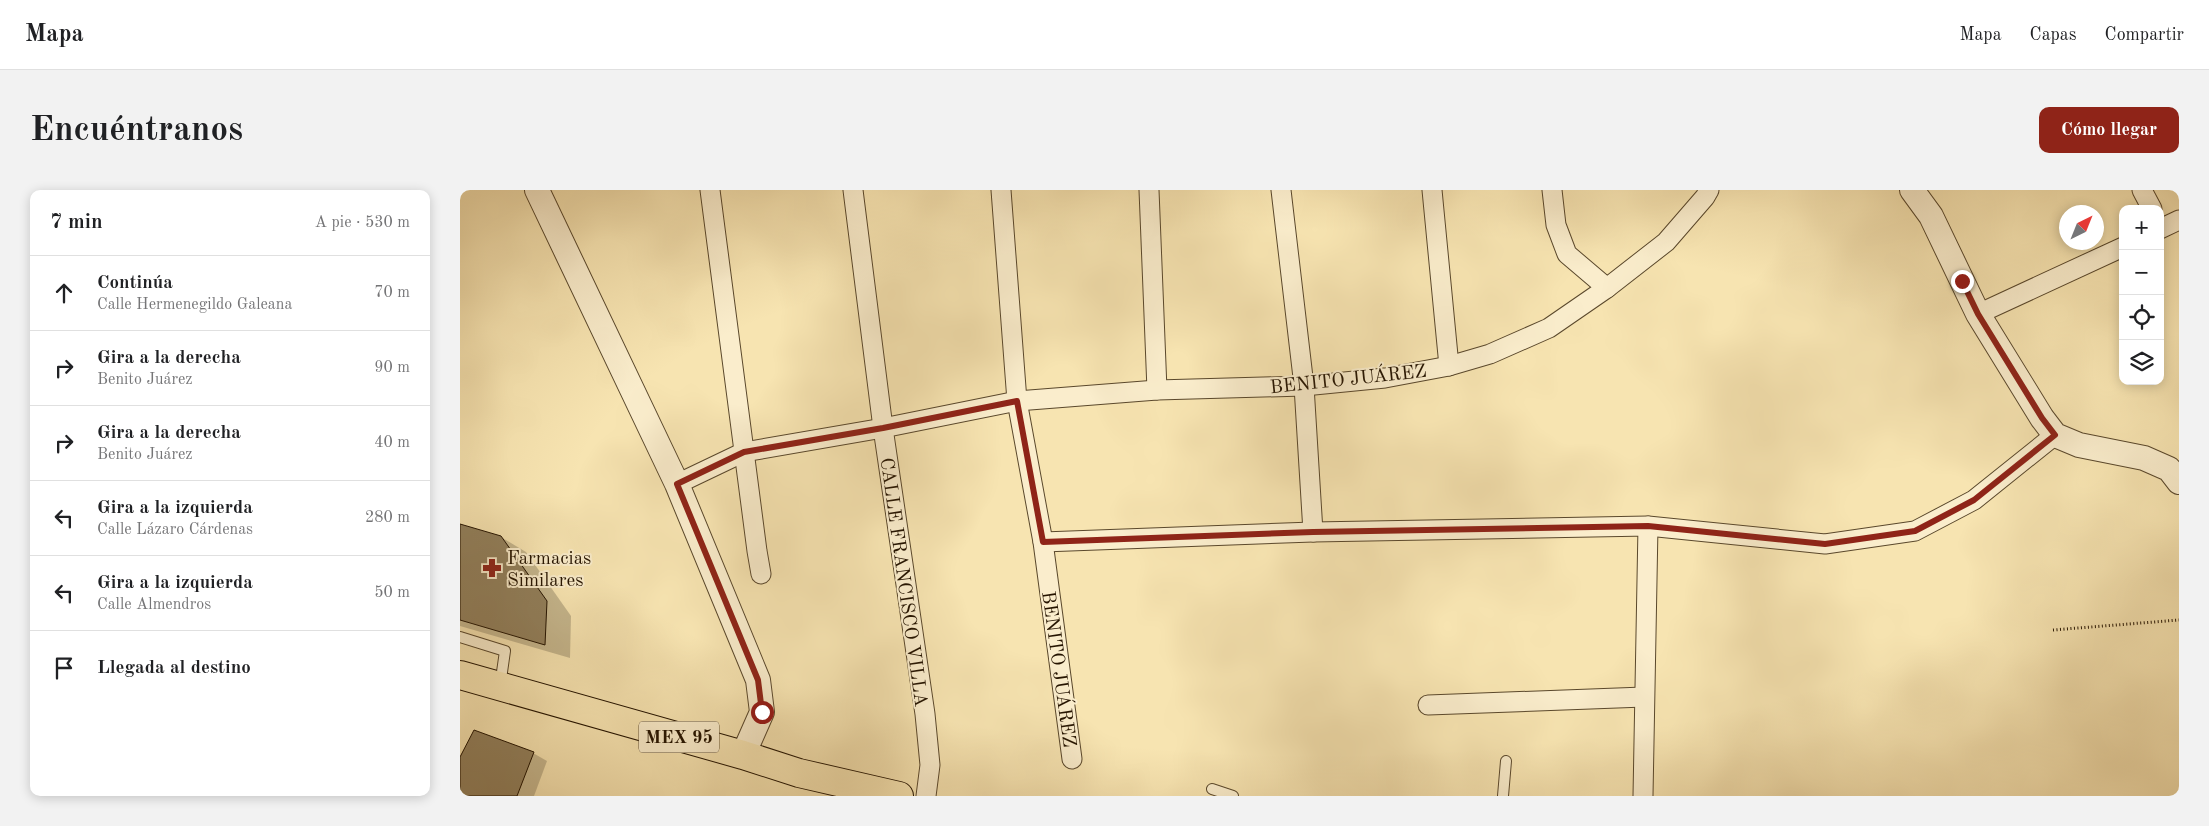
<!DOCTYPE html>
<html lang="es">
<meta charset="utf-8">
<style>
body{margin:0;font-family:"Old Standard TT",serif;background:#f2f2f2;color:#202124}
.controls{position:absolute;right:15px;top:15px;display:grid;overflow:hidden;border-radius:10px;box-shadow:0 2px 12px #0003}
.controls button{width:45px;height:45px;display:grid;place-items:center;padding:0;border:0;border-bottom:1px solid #e0e0e0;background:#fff;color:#202124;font:25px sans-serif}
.compass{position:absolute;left:1599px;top:15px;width:45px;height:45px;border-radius:50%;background:#fff;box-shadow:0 2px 12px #0003;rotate:43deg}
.stop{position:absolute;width:15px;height:15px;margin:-11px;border:4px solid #8f2418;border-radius:50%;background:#fff}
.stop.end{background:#8f2418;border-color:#fff;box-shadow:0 1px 5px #0008}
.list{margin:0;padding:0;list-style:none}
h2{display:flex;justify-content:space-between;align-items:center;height:65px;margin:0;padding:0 20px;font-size:21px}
h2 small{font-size:16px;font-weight:400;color:#757577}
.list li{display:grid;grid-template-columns:32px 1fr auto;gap:15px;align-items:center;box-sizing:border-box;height:75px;padding:0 20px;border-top:1px solid #e0e0e0}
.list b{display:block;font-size:19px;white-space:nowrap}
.list p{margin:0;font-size:16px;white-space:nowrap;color:#757577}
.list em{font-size:16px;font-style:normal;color:#757577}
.icon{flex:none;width:28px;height:28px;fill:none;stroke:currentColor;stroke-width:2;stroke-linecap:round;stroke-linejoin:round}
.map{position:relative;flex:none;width:1719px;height:606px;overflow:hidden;border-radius:10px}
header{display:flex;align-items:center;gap:30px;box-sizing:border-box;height:70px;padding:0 25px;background:#fff;border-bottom:1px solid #e0e0e0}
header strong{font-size:24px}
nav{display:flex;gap:28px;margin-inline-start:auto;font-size:18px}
.intro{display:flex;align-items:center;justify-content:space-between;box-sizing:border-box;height:120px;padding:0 30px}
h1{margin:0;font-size:35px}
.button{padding:12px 22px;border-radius:10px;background:#8f2418;color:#fff;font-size:18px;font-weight:700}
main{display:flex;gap:30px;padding:0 30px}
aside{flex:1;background:#fff;border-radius:10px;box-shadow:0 2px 12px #0003}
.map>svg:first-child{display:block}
</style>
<header>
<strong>Mapa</strong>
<nav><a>Mapa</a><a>Capas</a><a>Compartir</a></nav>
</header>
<div class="intro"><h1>Encuéntranos</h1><a class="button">Cómo llegar</a></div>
<main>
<aside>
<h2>7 min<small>A pie · 530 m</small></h2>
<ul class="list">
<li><svg class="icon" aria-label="ahead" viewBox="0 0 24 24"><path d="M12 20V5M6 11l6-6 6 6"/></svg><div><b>Continúa</b><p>Calle Hermenegildo Galeana</p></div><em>70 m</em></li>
<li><svg class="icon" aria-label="right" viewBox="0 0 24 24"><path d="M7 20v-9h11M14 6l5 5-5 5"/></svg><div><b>Gira a la derecha</b><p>Benito Juárez</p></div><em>90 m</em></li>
<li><svg class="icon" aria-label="right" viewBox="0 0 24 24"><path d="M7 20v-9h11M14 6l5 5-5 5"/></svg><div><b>Gira a la derecha</b><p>Benito Juárez</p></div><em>40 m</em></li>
<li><svg class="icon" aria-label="left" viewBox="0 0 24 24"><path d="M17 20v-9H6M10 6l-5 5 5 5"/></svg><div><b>Gira a la izquierda</b><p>Calle Lázaro Cárdenas</p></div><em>280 m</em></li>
<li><svg class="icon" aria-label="left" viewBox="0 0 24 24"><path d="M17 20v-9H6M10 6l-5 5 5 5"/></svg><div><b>Gira a la izquierda</b><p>Calle Almendros</p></div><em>50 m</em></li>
<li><svg class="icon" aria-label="arrive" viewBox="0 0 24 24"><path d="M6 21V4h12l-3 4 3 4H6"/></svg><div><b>Llegada al destino</b></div></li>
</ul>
</aside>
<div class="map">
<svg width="1719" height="606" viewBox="0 0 1719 606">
<rect width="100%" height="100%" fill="#f7e4b1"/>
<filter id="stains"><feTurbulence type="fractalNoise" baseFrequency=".004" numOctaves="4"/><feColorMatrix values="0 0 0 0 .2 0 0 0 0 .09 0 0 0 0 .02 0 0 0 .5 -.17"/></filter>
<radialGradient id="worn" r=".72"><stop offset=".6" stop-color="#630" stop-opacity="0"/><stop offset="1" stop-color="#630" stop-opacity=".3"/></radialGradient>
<g fill="#0003">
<path d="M0,335L41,347L66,362L111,426L110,468L0,436Z"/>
<path d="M73,563L87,571L74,606H0V569Z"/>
</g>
<g fill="#92805c" stroke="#251400">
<path d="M0,334L41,346L87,411L85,455L0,430Z"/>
<path d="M14,540L74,562L57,606H0V567Z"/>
</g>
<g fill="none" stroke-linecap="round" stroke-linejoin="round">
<g stroke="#5a482c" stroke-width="12">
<g id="service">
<path d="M0,447L45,461L40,496"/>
<path d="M752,599L773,606"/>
<path d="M1043,606L1046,571"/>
</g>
</g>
<g stroke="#5a482c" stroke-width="21">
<g id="minor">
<path d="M250,0L297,361L301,384"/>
<path d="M393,0L423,238L465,524L470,575L466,606"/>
<path d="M541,0L557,211L583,352L612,569"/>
<path d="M689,0L697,200"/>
<path d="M821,0L844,196L853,342"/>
<path d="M972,0L989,176"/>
<path d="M1092,0L1096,35L1107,64L1147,98"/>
<path d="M1682,0L1692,19"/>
<path d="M1700,39L1719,30"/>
<path d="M1518,124L1663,57"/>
<path d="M217,294L284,262L423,238L557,211L697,200L844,196L925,188L989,176L1030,164L1089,138L1147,98L1206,52L1245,7L1249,0"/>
<path d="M583,352L853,342L1188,336L1365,354L1455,341L1514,310L1595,245"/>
<path d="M968,515L1184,507"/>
<path d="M1183,606L1188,336"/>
</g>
</g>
<g stroke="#5a482c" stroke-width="26">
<g id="tertiary">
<path d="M77,0L217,294L298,490L302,522L283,565"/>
<path d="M1452,0L1471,26L1518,124L1582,228L1595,245L1619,255L1684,268L1709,279L1719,292"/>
</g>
</g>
<g stroke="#251400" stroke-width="30">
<path id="trunk" d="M0,485L283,565L339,583L439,606"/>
</g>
<path stroke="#251400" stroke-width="3" stroke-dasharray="1 2.5" stroke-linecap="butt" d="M1593,440L1719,430"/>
<use href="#service" stroke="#faedcc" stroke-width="10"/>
<use href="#minor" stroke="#faedcc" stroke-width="19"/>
<use href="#tertiary" stroke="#faedcc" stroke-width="24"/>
<use href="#trunk" stroke="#f7e4b1" stroke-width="28"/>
</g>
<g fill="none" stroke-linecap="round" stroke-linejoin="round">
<path stroke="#8f2418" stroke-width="6" d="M302,522L298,490L217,294L284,262L423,238L557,211L583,352L853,342L1188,336L1365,354L1455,341L1514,310L1595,245L1582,228L1518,124L1502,91"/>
</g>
<defs>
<g id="pharmacy-bare" transform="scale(1.5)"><path d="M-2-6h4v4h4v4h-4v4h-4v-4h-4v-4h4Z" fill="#8f2418" stroke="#faedcc" stroke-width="2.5" paint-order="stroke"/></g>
</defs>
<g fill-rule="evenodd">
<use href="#pharmacy-bare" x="32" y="378"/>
</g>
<g text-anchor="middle" stroke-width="4" stroke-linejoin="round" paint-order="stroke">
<rect fill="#faedcc" stroke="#65553d" stroke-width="1" x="179" y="531.5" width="80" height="31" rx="4"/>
<g font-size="18" font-weight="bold" fill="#251400">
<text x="219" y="553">MEX 95</text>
</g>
<g font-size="19" fill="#251400" stroke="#faedcc">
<text transform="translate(888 188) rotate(-6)" y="7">BENITO JUÁREZ</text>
<text transform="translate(445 392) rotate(82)" y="7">CALLE FRANCISCO VILLA</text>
<text transform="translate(600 479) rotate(82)" y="7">BENITO JUÁREZ</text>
</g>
<g font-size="19" fill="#251400" stroke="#faedcc" text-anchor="start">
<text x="47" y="374">Farmacias<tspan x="47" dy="22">Similares</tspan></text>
</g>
</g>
<rect width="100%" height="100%" filter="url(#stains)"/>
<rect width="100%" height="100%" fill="url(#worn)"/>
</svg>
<div class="controls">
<button>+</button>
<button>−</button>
<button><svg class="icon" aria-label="locate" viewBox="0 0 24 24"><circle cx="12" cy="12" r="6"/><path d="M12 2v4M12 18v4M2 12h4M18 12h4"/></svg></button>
<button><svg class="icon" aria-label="layers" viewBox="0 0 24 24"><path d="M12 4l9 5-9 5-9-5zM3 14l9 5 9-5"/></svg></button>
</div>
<svg class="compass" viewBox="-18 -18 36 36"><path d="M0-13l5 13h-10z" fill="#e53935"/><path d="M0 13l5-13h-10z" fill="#757577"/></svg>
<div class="stop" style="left:302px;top:522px"></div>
<div class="stop end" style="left:1502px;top:91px"></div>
</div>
</main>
